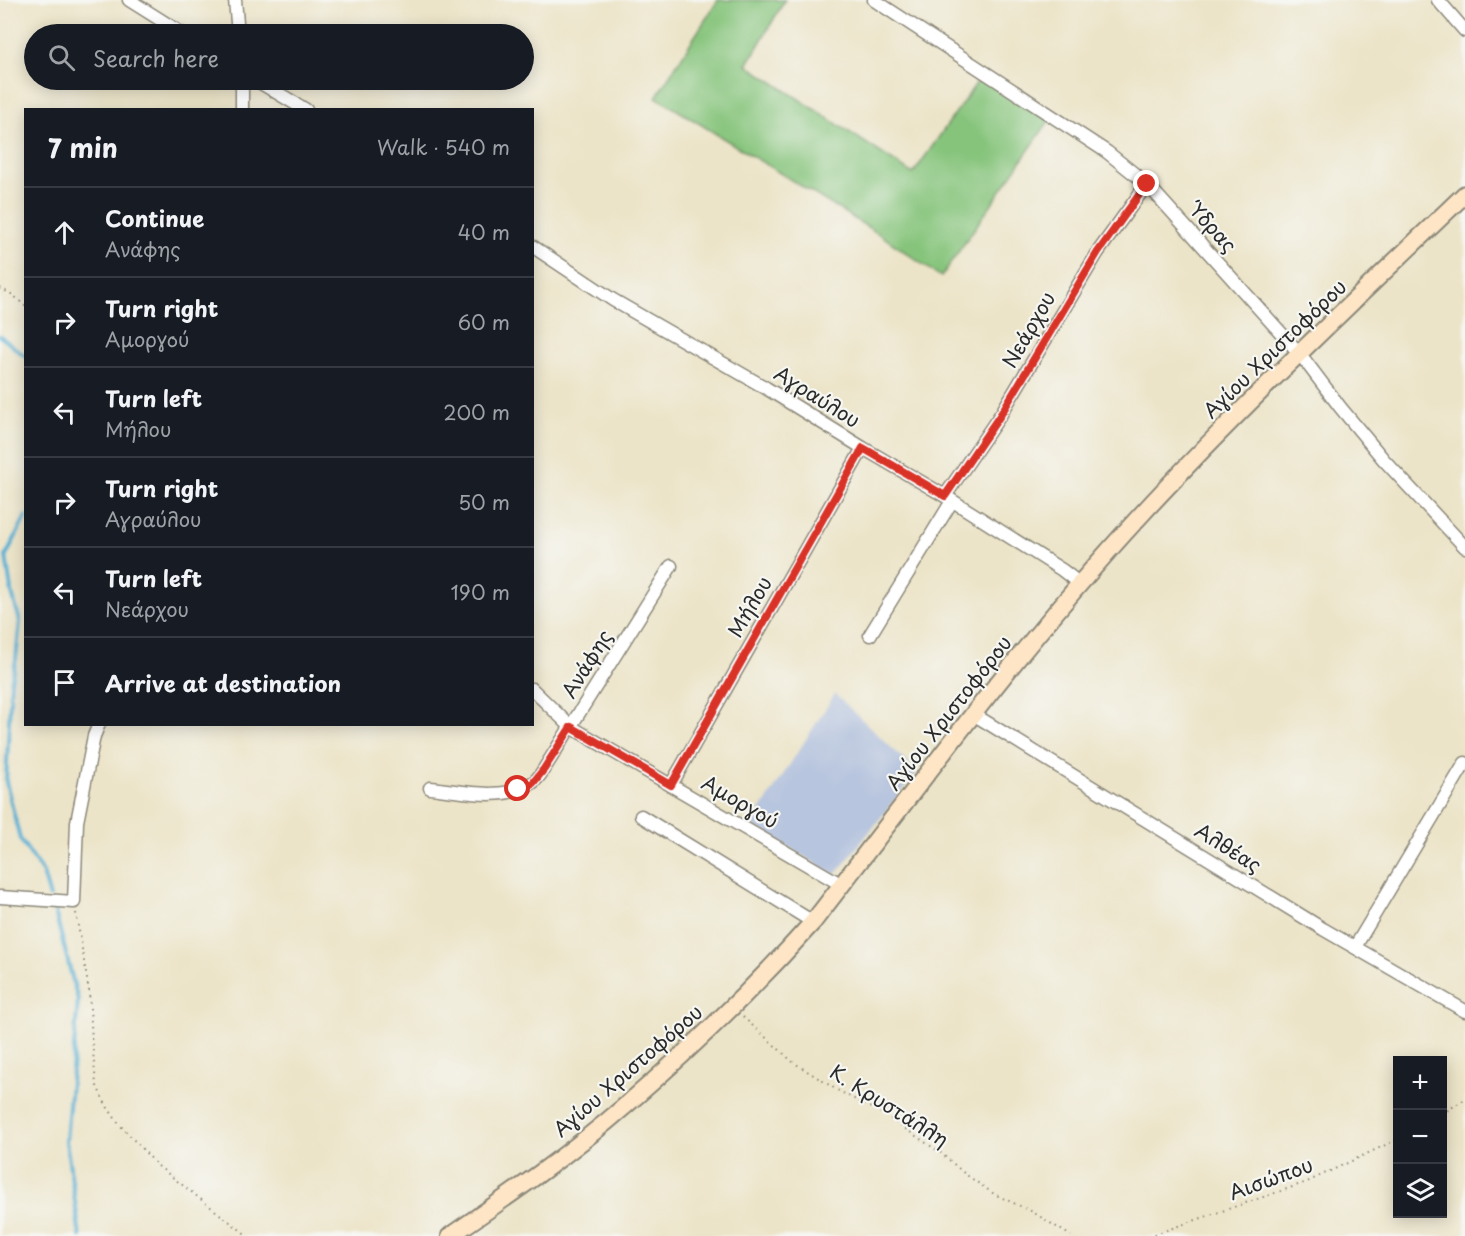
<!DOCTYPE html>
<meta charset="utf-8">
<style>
body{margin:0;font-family:"Playpen Sans",sans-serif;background:#20242c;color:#f1f3f6}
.controls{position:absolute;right:18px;bottom:18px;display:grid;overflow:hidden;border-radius:0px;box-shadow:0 3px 15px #0003}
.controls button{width:54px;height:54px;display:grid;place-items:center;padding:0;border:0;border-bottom:2px solid #363941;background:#171b24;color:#f1f3f6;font:30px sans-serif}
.stop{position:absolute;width:18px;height:18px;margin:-14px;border:4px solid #d93025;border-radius:50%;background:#fff}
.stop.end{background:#d93025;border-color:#fff;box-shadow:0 2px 6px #0008}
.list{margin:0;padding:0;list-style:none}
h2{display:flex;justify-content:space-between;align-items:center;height:78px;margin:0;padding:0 24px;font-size:26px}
h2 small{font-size:20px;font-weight:400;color:#9ea1a6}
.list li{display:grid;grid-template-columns:39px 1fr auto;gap:18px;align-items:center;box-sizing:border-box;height:90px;padding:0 24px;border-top:2px solid #363941}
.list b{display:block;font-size:22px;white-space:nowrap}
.list p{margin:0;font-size:20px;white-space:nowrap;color:#9ea1a6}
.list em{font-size:20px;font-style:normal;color:#9ea1a6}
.icon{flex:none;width:33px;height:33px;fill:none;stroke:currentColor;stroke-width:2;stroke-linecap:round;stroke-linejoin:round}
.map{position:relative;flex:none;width:1465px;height:1236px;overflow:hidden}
.search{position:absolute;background:#171b24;box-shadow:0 3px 15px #0003;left:24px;top:24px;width:510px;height:66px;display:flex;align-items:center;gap:15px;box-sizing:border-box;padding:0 21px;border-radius:33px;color:#9ea1a6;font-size:22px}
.panel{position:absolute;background:#171b24;box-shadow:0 3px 15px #0003;left:24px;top:108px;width:510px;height:618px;border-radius:0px}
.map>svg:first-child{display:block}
</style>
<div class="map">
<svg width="1465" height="1236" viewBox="0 0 1465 1236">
<rect width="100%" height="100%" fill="#f6f6f2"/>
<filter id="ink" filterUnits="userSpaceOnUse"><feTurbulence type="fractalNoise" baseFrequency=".0167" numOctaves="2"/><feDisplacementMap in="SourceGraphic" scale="12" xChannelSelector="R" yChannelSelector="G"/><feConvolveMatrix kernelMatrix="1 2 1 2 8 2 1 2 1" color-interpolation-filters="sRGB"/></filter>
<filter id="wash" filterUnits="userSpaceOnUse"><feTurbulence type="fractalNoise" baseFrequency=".008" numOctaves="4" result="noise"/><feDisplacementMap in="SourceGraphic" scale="24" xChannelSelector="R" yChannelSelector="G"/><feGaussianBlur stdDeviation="1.35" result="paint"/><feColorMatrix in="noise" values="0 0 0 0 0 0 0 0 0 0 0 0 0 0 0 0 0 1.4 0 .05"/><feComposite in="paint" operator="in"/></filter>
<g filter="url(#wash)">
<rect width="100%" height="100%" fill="#ece4c8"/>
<path fill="#b7c5de" d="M835,694L917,772L835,875L751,825Z"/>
<path fill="#86c47b" stroke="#587853" stroke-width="1.5" d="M718,0H785L747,65L913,174L982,75L1049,121L941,277L879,234L656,97Z"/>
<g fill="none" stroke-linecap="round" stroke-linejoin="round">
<g stroke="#56afd3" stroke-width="4">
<path d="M0,336L26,357"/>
<path d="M26,516L6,556L11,590L20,621L16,660L11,682L6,782L20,839L43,873L50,897"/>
<path d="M53,904L78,1000L66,1141L80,1236"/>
</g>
</g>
</g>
<g filter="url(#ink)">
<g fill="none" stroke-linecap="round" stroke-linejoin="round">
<g stroke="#8c887a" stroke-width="15">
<g id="street">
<path d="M129,0L183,34"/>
<path d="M235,0L238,34"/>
<path d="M874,0L1107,152L1147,184L1300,354L1340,407L1384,460L1465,547"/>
<path d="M1438,0L1465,31"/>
<path d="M256,80L306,110"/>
<path d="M242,110V80"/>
<path d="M532,246L613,300L766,388L863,448L945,496L1062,570L1080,584"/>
<path d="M945,496L1001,414L1098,252L1147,184"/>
<path d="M870,635L952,501"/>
<path d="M532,689L571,727L842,885"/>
<path d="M973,714L1323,929L1465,1011"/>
<path d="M671,785L863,448"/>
<path d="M430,788C461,791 504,802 532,783C537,780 541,774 544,769L671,566"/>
<path d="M641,816L813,922"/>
<path d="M0,897L74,902L77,822L94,736L99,724"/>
<path d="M1355,947L1465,763"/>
</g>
</g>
<g stroke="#8c887a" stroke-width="20">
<path id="secondary" d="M450,1236C510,1195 570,1154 625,1106C691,1049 755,987 813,922C919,785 1022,644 1140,516C1243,404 1355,300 1465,194"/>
</g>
<g stroke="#8c887a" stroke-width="2" stroke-dasharray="1.5 4.5" stroke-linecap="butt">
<path d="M0,288L13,295L26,307"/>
<path d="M76,913L89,991L92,1041L96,1084L106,1105L119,1124L158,1166L248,1236"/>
<path d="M743,1017L793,1062L837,1090L885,1115L941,1153L965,1174L994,1194L1031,1211L1071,1236"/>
<path d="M1442,1114L1465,1099"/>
<path d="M1149,1236L1307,1182L1398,1139"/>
</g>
<use href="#street" stroke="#fff" stroke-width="12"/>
<use href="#secondary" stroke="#fde5c5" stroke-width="16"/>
</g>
</g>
<g fill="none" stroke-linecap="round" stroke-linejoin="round" filter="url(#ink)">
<path stroke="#d93025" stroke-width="8" d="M518,789L533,783L544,769L571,727L671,785L863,448L945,496L1001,414L1098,252L1147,184"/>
</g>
<g text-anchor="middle" stroke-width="4.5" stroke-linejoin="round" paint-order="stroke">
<g font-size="20" fill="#2b2b2b" stroke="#f6f6f2">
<text transform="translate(1213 228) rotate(48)" y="7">Ύδρας</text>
<text transform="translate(1029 330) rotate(-60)" y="7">Νεάρχου</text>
<text transform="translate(1275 349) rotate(-44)" y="7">Αγίου Χριστοφόρου</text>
<text transform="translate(817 397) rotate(32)" y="7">Αγραύλου</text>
<text transform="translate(750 607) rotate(-60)" y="7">Μήλου</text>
<text transform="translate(587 664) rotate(-58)" y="7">Ανάφης</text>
<text transform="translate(949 713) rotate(-52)" y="7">Αγίου Χριστοφόρου</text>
<text transform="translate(740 802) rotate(30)" y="7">Αμοργού</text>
<text transform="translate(1228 848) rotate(32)" y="7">Αλθέας</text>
<text transform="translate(628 1071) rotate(-41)" y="7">Αγίου Χριστοφόρου</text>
<text transform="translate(889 1106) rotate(32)" y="7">Κ. Κρυστάλλη</text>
<text transform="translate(1271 1179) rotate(-20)" y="7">Αισώπου</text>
</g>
</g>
</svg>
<div class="controls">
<button>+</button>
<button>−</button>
<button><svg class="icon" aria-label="layers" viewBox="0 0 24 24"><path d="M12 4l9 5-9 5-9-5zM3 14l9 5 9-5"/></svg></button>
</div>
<div class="stop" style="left:518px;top:789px"></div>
<div class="stop end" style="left:1147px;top:184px"></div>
<div class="search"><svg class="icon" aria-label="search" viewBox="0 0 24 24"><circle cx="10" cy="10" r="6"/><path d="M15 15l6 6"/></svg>Search here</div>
<section class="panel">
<h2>7 min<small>Walk · 540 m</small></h2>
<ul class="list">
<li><svg class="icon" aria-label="ahead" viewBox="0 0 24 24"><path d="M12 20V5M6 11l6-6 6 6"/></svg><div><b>Continue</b><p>Ανάφης</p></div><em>40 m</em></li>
<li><svg class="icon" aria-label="right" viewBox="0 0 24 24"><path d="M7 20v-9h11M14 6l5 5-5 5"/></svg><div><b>Turn right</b><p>Αμοργού</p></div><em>60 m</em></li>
<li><svg class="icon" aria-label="left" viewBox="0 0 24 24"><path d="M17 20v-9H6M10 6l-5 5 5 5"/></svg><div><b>Turn left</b><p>Μήλου</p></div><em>200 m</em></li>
<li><svg class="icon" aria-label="right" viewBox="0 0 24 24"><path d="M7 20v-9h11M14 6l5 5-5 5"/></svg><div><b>Turn right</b><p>Αγραύλου</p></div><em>50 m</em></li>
<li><svg class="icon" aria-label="left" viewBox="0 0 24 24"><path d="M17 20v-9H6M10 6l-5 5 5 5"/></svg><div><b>Turn left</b><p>Νεάρχου</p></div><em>190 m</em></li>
<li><svg class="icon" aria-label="arrive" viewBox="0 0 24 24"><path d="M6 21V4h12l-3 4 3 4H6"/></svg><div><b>Arrive at destination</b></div></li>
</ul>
</section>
</div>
